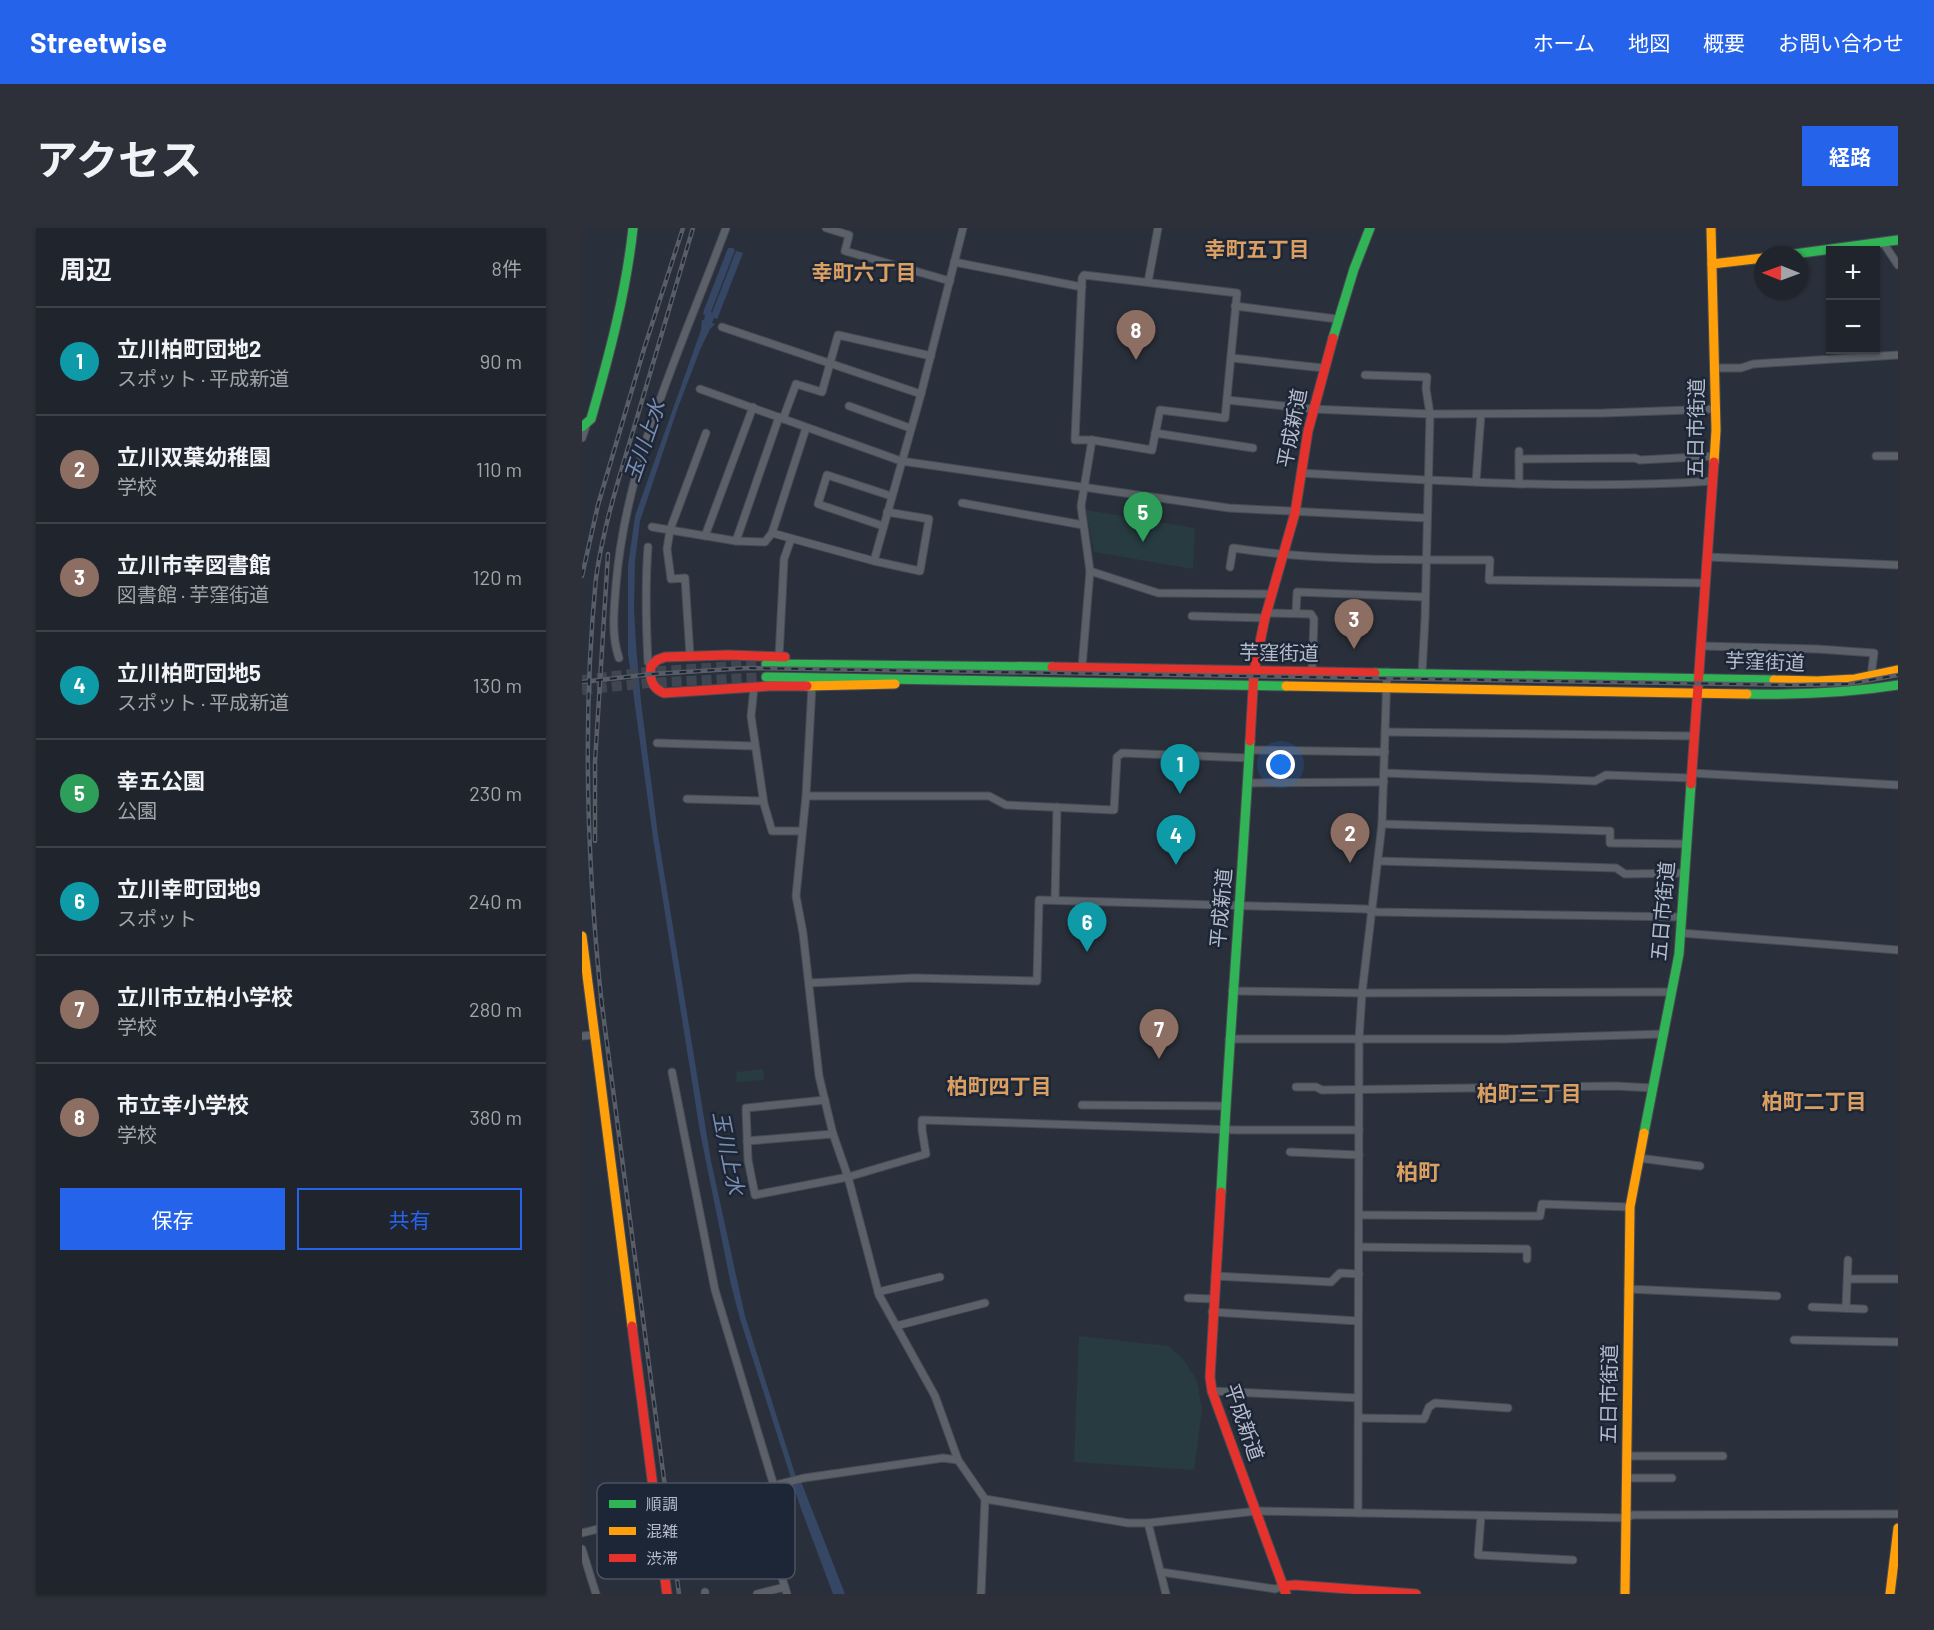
<!DOCTYPE html>
<html lang="ja">
<meta charset="utf-8">
<style>
body{margin:0;font-family:Barlow,"Noto Sans JP",sans-serif;background:#2d3038;color:#f1f3f6}
.controls{position:absolute;right:18px;top:18px;display:grid;overflow:hidden;border-radius:0px;box-shadow:0 2px 4px #0004}
.controls button{width:54px;height:54px;display:grid;place-items:center;padding:0;border:0;border-bottom:2px solid #3d4148;background:#20242c;color:#f1f3f6;font:30px sans-serif}
.compass{position:absolute;left:1172px;top:18px;width:54px;height:54px;border-radius:50%;background:#20242c;box-shadow:0 2px 4px #0004;rotate:271deg}
.you{position:absolute;left:699px;top:537px;width:21px;height:21px;margin:-15px;border:4px solid #fff;border-radius:50%;background:#1a73e8;box-shadow:0 0 0 9px #1a73e833}
.badge{display:grid;place-items:center;width:39px;height:39px;border-radius:50%;background:#2563eb;color:#fff;font-size:20px;font-weight:700}
.pin{position:absolute;translate:-50% -50px;filter:drop-shadow(0 2px 3px #0008)}
.pin::after{content:'';position:absolute;top:32px;width:21px;height:18px;background:inherit;clip-path:polygon(0 0,100% 0,50% 100%)}
.list{margin:0;padding:0;list-style:none}
h2{display:flex;justify-content:space-between;align-items:center;height:78px;margin:0;padding:0 24px;font-size:26px}
h2 small{font-size:20px;font-weight:400;color:#a2a4a9}
.list li{display:grid;grid-template-columns:39px 1fr auto;gap:18px;align-items:center;box-sizing:border-box;height:108px;padding:0 24px;border-top:2px solid #3d4148}
.list b{display:block;font-size:22px;white-space:nowrap}
.list p{margin:0;font-size:20px;white-space:nowrap;color:#a2a4a9}
.list em{font-size:20px;font-style:normal;color:#a2a4a9}
.actions{display:flex;gap:12px;padding:18px 24px}
.actions a{flex:1;padding:14px 0;border:2px solid #2563eb;border-radius:0px;text-align:center;font-size:21px;color:#2563eb}
.actions .main{background:#2563eb;color:#fff}
.map{position:relative;flex:none;width:1316px;height:1366px;overflow:hidden;border-radius:0px}
header{display:flex;align-items:center;gap:36px;box-sizing:border-box;height:84px;padding:0 30px;background:#2563eb;color:#fff}
header strong{font-size:28px}
nav{display:flex;gap:33px;margin-inline-start:auto;font-size:21px}
.intro{display:flex;align-items:center;justify-content:space-between;box-sizing:border-box;height:144px;padding:0 36px}
h1{margin:0;font-size:42px}
.button{padding:15px 27px;border-radius:0px;background:#2563eb;color:#fff;font-size:21px;font-weight:700}
main{display:flex;gap:36px;padding:0 36px}
aside{flex:1;background:#20242c;border-radius:0px;box-shadow:0 2px 4px #0004}
.map>svg:first-child{display:block}
</style>
<header>
<strong>Streetwise</strong>
<nav><a>ホーム</a><a>地図</a><a>概要</a><a>お問い合わせ</a></nav>
</header>
<div class="intro"><h1>アクセス</h1><a class="button">経路</a></div>
<main>
<aside>
<h2>周辺<small>8件</small></h2>
<ul class="list">
<li><span class="badge" style="background:#0f9aa8">1</span><div><b>立川柏町団地2</b><p>スポット · 平成新道</p></div><em>90 m</em></li>
<li><span class="badge" style="background:#8d6e63">2</span><div><b>立川双葉幼稚園</b><p>学校</p></div><em>110 m</em></li>
<li><span class="badge" style="background:#8d6e63">3</span><div><b>立川市幸図書館</b><p>図書館 · 芋窪街道</p></div><em>120 m</em></li>
<li><span class="badge" style="background:#0f9aa8">4</span><div><b>立川柏町団地5</b><p>スポット · 平成新道</p></div><em>130 m</em></li>
<li><span class="badge" style="background:#2e9e5b">5</span><div><b>幸五公園</b><p>公園</p></div><em>230 m</em></li>
<li><span class="badge" style="background:#0f9aa8">6</span><div><b>立川幸町団地9</b><p>スポット</p></div><em>240 m</em></li>
<li><span class="badge" style="background:#8d6e63">7</span><div><b>立川市立柏小学校</b><p>学校</p></div><em>280 m</em></li>
<li><span class="badge" style="background:#8d6e63">8</span><div><b>市立幸小学校</b><p>学校</p></div><em>380 m</em></li>
</ul>
<div class="actions"><a class="main">保存</a><a>共有</a></div>
</aside>
<div class="map">
<svg width="1316" height="1366" viewBox="0 0 1316 1366">
<rect width="100%" height="100%" fill="#2a303b"/>
<g fill="#273b41">
<path d="M504,282L613,300L611,341L512,324Z"/>
<path d="M181,841L182,852L155,854L154,844Z"/>
<path d="M497,1108L586,1118L601,1131L615,1153L620,1181L612,1242L492,1234Z"/>
</g>
<path fill="#364665" d="M146,20H151L153,22L129,84L130,85L154,23L161,25L136,89L135,91L132,90L130,95L133,96L128,101L118,122L95,182L58,293L53,333L52,380L54,417L59,474L76,607L129,933L163,1088L213,1246L220,1256L263,1366H251L218,1278L158,1091L149,1057L118,904L71,610L46,426V338L53,288L119,102L120,92H122L123,87L121,86L122,82Z"/>
<g fill="none" stroke-linecap="round" stroke-linejoin="round">
<g stroke="#3f4551" stroke-width="10" stroke-dasharray="10 5" stroke-linecap="butt">
<path d="M0,452L65,444L184,436"/>
<path d="M0,462L66,455L184,449"/>
</g>
<g stroke="#474b53" stroke-width="9">
<g id="street">
<path d="M244,0L267,7L263,23L368,53"/>
<path d="M1302,16L1316,37"/>
<path d="M372,34L500,59"/>
<path d="M502,47L655,65L643,190L578,182L570,222L510,212H493L500,50Z"/>
<path d="M566,54L576,0"/>
<path d="M653,78L755,91"/>
<path d="M140,99L339,166"/>
<path d="M650,130L741,140"/>
<path d="M1133,140H1159L1171,136L1316,127"/>
<path d="M783,147L845,149L844,161L848,186L843,391L840,445"/>
<path d="M118,161L319,233L647,280L844,290"/>
<path d="M645,172L730,181L848,186L1022,185L1134,181"/>
<path d="M267,178L328,200"/>
<path d="M201,191L214,156L240,164L256,107L349,128"/>
<path d="M573,205L671,220"/>
<path d="M0,210L4,198"/>
<path d="M1294,228H1316"/>
<path d="M937,231L1053,230L1058,232L1133,228"/>
<path d="M719,245C855,253 994,262 1131,253"/>
<path d="M894,254L899,186"/>
<path d="M937,255V223"/>
<path d="M380,275L501,297"/>
<path d="M301,298L236,276L245,247L309,268"/>
<path d="M70,299L154,313L183,314L190,305L224,200"/>
<path d="M190,305L292,333L338,343L347,291L305,284"/>
<path d="M123,308L171,179"/>
<path d="M154,313L197,189"/>
<path d="M66,319C63,357 64,395 66,434"/>
<path d="M1125,329L1316,337"/>
<path d="M292,333L339,166L381,0"/>
<path d="M648,339L651,320C736,333 822,332 908,332L907,352L1123,355"/>
<path d="M508,343L576,365L690,366"/>
<path d="M684,385L729,386L732,391L730,443"/>
<path d="M714,385L715,364L843,369"/>
<path d="M610,388L683,390"/>
<path d="M1119,418L1235,421L1292,425L1289,448"/>
<path d="M108,428L103,350L89,351L85,321L88,302L124,205"/>
<path d="M197,429L202,331L209,311"/>
<path d="M37,430C29,407 32,382 34,357C44,232 101,116 144,0"/>
<path d="M500,439L508,343L499,278L510,212"/>
<path d="M230,458L224,568L214,668L221,705L237,848L251,906L266,949L297,1067L353,1168L376,1232L403,1271L399,1366"/>
<path d="M172,460L169,488L182,576L190,603H220"/>
<path d="M804,504L1112,508"/>
<path d="M75,515L173,518"/>
<path d="M667,522L803,524"/>
<path d="M802,545L1013,553L1024,547L1109,550"/>
<path d="M1110,545L1316,557"/>
<path d="M666,555L802,554"/>
<path d="M224,568H407L424,577L532,582L535,529L540,525L667,530"/>
<path d="M105,571L181,573"/>
<path d="M800,596L1028,603V615L1105,616"/>
<path d="M796,633L1034,640L1043,646L1103,645"/>
<path d="M473,672L475,579"/>
<path d="M1099,705L1316,722"/>
<path d="M227,755L332,750L455,753L457,672L784,681L795,684L1100,689"/>
<path d="M650,763L780,765L1089,764"/>
<path d="M0,808L13,807"/>
<path d="M647,811H922L1081,806"/>
<path d="M90,844L133,1062L192,1258"/>
<path d="M714,859H734L740,862L1033,858L1071,860"/>
<path d="M243,872L164,880L166,932L173,967L266,949L344,926L340,902V892L655,902H777"/>
<path d="M500,877L643,878"/>
<path d="M165,913L251,906"/>
<path d="M708,924L777,927"/>
<path d="M1057,930L1118,938"/>
<path d="M777,987L958,988L960,976L1048,979"/>
<path d="M777,1019L945,1021V1031"/>
<path d="M633,1048L749,1054L758,1045L777,1046"/>
<path d="M1266,1051H1316"/>
<path d="M1046,1061L1195,1068"/>
<path d="M296,1064L358,1049"/>
<path d="M606,1070L631,1071"/>
<path d="M1230,1079L1282,1081"/>
<path d="M1264,1080L1266,1032"/>
<path d="M630,1084L776,1093"/>
<path d="M314,1098L403,1075"/>
<path d="M1212,1112L1316,1114"/>
<path d="M630,1163L776,1170"/>
<path d="M777,1190L842,1191L847,1179L853,1175L926,1180"/>
<path d="M1045,1228H1141"/>
<path d="M1045,1250H1090"/>
<path d="M173,1262L205,1366"/>
<path d="M403,1271L546,1295H566L675,1283L1045,1290L1050,1287L1316,1286"/>
<path d="M776,1285L777,811L780,765L800,596L805,444"/>
<path d="M899,1288L896,1327L991,1332"/>
<path d="M566,1295L584,1366"/>
<path d="M0,1305L222,1250L361,1230L376,1232"/>
<path d="M0,1321L14,1366"/>
<path d="M579,1344L693,1361L702,1358"/>
<path d="M123,1364V1366"/>
<path d="M175,1366L203,1359"/>
</g>
</g>
<g stroke="#474b53" stroke-width="11">
<g id="fast">
<path d="M1205,27L1316,12"/>
<path d="M751,110L772,41L788,0"/>
<path d="M0,199L9,191C27,128 44,65 51,0"/>
<path d="M184,436L470,439"/>
<path d="M793,445L1192,452"/>
<path d="M184,449L704,458"/>
<path d="M1165,466C1216,467 1266,465 1316,457"/>
<path d="M1062,905L1097,726L1109,556"/>
<path d="M639,964C647,814 659,664 668,513"/>
</g>
</g>
<g stroke="#474b53" stroke-width="11">
<g id="slow">
<path d="M1129,0L1134,202L1132,234"/>
<path d="M1130,36L1181,30"/>
<path d="M1192,452L1235,453L1273,451L1316,442"/>
<path d="M225,458L313,456"/>
<path d="M704,458L1165,466"/>
<path d="M0,708L50,1098"/>
<path d="M1043,1366L1048,979L1062,905"/>
<path d="M1308,1366L1316,1300"/>
</g>
</g>
<g stroke="#474b53" stroke-width="11">
<g id="jam">
<path d="M203,429L146,427L83,429L75,432L69,438C67,451 70,460 82,465L188,458H225"/>
<path d="M470,439L793,445"/>
<path d="M668,513L672,443L683,390L713,285L726,203L751,110"/>
<path d="M1109,556L1132,234"/>
<path d="M639,964L628,1149L630,1163L704,1366"/>
<path d="M50,1098L85,1366"/>
<path d="M702,1358L713,1357L834,1366"/>
</g>
</g>
<use href="#street" stroke="#5c6068" stroke-width="7"/>
<use href="#fast" stroke="#30b455" stroke-width="9"/>
<use href="#slow" stroke="#ff9f0a" stroke-width="9"/>
<use href="#jam" stroke="#e5322d" stroke-width="9"/>
<g stroke="#595e66" stroke-width="4.5">
<g id="rail">
<path d="M0,348L16,277L62,121L101,0"/>
<path d="M0,454L70,446L165,440L1211,457L1267,456L1316,447"/>
<path d="M13,613V534L26,326"/>
<path d="M19,770L97,1366"/>
<path d="M20,779C5,637 0,492 14,350C22,293 41,238 57,183C75,122 93,61 111,0"/>
</g>
</g>
<use href="#rail" stroke="#1d2636" stroke-width="2" stroke-dasharray="7" stroke-linecap="butt"/>
</g>
<g text-anchor="middle" stroke-width="5" stroke-linejoin="round" paint-order="stroke">
<g font-size="20" fill="#b5bccb" stroke="#1d2636">
<text transform="translate(710 200) rotate(-79)" y="7">平成新道</text>
<text transform="translate(1114 200) rotate(-89)" y="7">五日市街道</text>
<text transform="translate(697 425) rotate(1)" y="7">芋窪街道</text>
<text transform="translate(1183 434) rotate(2)" y="7">芋窪街道</text>
<text transform="translate(639 680) rotate(-85)" y="7">平成新道</text>
<text transform="translate(1081 683) rotate(-85)" y="7">五日市街道</text>
<text transform="translate(1027 1166) rotate(-89)" y="7">五日市街道</text>
<text transform="translate(662 1194) rotate(71)" y="7">平成新道</text>
</g>
<g font-size="21" font-weight="bold" fill="#da9f61" stroke="#1d2636">
<text x="675" y="29">幸町五丁目</text>
<text x="282" y="52">幸町六丁目</text>
<text x="417" y="866">柏町四丁目</text>
<text x="947" y="873">柏町三丁目</text>
<text x="1232" y="881">柏町二丁目</text>
</g>
<g font-size="21" font-style="italic" fill="#7c8fb3" stroke="#1d2636">
<text transform="translate(63 213) rotate(-71)" y="7">玉川上水</text>
<text transform="translate(146 925) rotate(79)" y="7">玉川上水</text>
</g>
<g font-size="22" font-weight="bold" fill="#da9f61" stroke="#1d2636">
<text x="836" y="952">柏町</text>
</g>
</g>
<rect x="15" y="1255" width="198" height="96" rx="9" fill="#1d2636" stroke="#4b5363" stroke-width="1.5"/>
<rect x="27" y="1272" width="27" height="8" fill="#30b455"/>
<rect x="27" y="1299" width="27" height="8" fill="#ff9f0a"/>
<rect x="27" y="1326" width="27" height="8" fill="#e5322d"/>
<g font-size="16" fill="#b5bccb">
<text x="64" y="1282">順調</text>
<text x="64" y="1309">混雑</text>
<text x="64" y="1336">渋滞</text>
</g>
</svg>
<div class="controls">
<button>+</button>
<button>−</button>
</div>
<svg class="compass" viewBox="-18 -18 36 36"><path d="M0-13l5 13h-10z" fill="#e53935"/><path d="M0 13l5-13h-10z" fill="#a2a4a9"/></svg>
<div class="you"></div>
<div class="pin badge" style="left:598px;top:566px;background:#0f9aa8">1</div>
<div class="pin badge" style="left:768px;top:635px;background:#8d6e63">2</div>
<div class="pin badge" style="left:772px;top:421px;background:#8d6e63">3</div>
<div class="pin badge" style="left:594px;top:637px;background:#0f9aa8">4</div>
<div class="pin badge" style="left:561px;top:314px;background:#2e9e5b">5</div>
<div class="pin badge" style="left:505px;top:724px;background:#0f9aa8">6</div>
<div class="pin badge" style="left:577px;top:831px;background:#8d6e63">7</div>
<div class="pin badge" style="left:554px;top:132px;background:#8d6e63">8</div>
</div>
</main>
